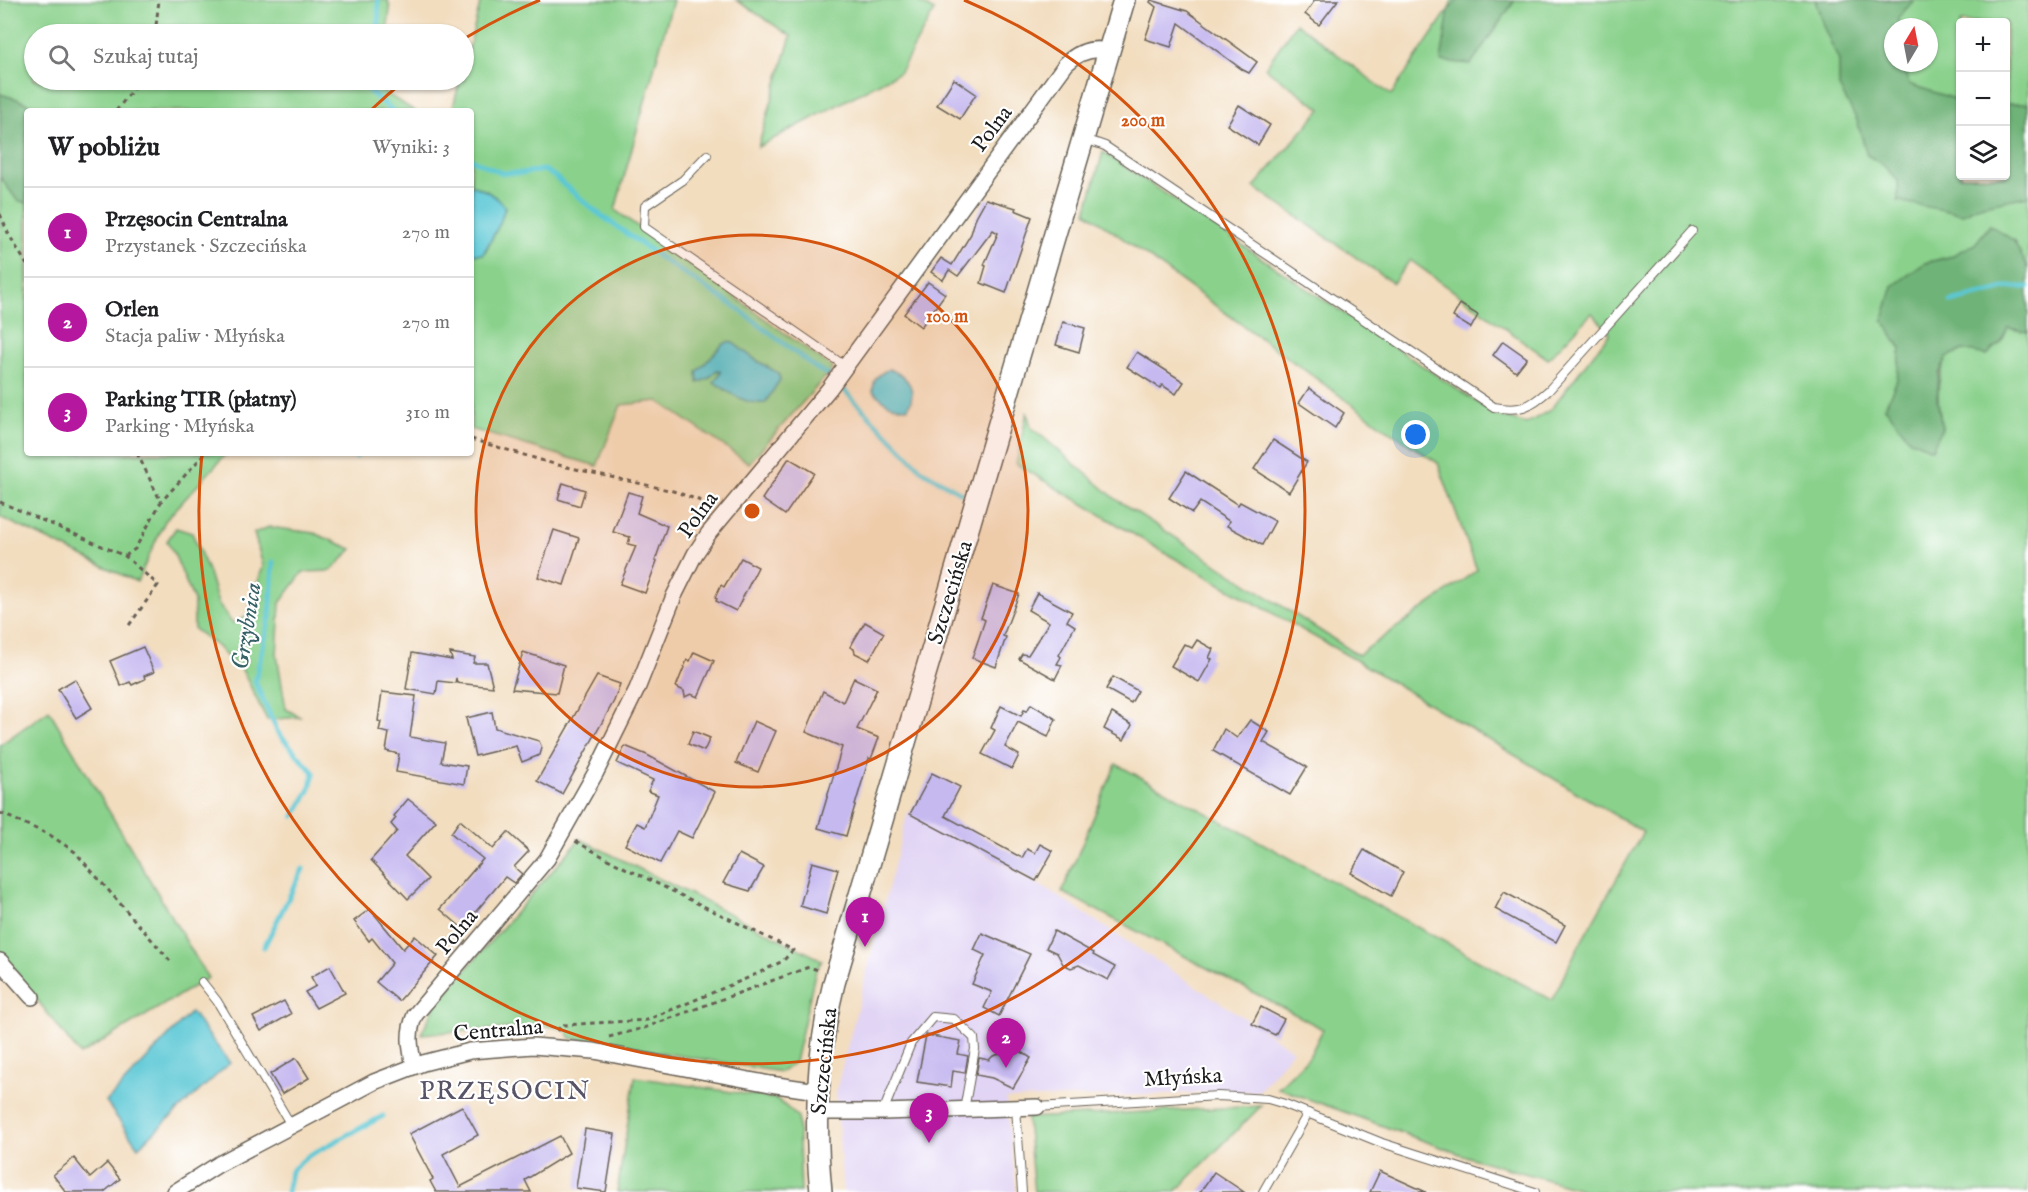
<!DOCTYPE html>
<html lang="pl">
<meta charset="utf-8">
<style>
body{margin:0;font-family:"IM FELL English",serif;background:#f6f6f6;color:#202124}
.controls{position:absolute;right:18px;top:18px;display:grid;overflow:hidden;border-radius:6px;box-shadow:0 2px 4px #0004}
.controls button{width:54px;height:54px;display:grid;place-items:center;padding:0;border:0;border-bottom:2px solid #e0e0e0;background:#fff;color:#202124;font:30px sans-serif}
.compass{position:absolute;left:1884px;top:18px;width:54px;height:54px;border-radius:50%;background:#fff;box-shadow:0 2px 4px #0004;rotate:10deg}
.you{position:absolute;left:1416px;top:435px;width:21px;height:21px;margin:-15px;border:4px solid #fff;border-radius:50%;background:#1a73e8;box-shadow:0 0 0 9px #1a73e833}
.badge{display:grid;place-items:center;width:39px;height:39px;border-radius:50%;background:#b5179e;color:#fff;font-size:20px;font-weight:700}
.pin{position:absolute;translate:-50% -50px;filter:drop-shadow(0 2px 3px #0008)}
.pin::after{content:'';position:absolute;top:32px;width:21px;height:18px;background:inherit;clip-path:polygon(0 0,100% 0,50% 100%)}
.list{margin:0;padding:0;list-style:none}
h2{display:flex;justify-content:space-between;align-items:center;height:78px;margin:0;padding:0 24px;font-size:26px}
h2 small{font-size:20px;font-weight:400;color:#757577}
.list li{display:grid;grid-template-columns:39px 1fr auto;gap:18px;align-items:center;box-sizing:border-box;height:90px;padding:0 24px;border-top:2px solid #e0e0e0}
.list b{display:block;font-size:22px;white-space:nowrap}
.list p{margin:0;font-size:20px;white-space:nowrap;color:#757577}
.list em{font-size:20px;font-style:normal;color:#757577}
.icon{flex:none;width:33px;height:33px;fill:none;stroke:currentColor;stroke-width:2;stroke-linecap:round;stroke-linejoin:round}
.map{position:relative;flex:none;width:2028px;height:1192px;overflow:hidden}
.search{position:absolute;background:#fff;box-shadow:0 2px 4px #0004;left:24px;top:24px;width:450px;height:66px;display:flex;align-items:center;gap:15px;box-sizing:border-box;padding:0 21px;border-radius:33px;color:#757577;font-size:22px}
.panel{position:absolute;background:#fff;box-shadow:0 2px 4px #0004;left:24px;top:108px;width:450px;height:348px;border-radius:6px}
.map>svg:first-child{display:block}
</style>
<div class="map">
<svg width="2028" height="1192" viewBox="0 0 2028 1192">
<rect width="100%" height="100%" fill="#fff"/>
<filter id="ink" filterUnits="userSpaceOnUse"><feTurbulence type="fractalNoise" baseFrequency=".0167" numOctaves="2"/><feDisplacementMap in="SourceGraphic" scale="12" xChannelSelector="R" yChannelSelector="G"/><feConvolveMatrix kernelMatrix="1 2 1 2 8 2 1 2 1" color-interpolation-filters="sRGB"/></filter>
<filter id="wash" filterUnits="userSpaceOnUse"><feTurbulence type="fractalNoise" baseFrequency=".008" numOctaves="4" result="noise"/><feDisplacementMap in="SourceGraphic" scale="24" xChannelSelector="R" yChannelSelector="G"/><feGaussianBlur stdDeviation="1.35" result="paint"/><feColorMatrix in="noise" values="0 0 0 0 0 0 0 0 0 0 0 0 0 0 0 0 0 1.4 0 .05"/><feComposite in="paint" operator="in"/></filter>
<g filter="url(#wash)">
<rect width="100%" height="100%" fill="#f2ddbf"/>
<path fill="#e1d4f4" d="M908,812L1050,891L1293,1050L1259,1091L1006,1099L1016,1192H843L836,1091Z"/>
<g fill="#8ad18c" stroke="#537654" stroke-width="1.5" fill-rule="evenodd">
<path d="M0,0H388L390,9L387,34H34V80H382L380,90L415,111H27V453H227L165,521L137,582L0,517Z"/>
<path d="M481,0H673L615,210L833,368L749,463L658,401L621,405L597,466L471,429V254H484L500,223L505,207L487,191L471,185V111H452L460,80H464V68Z"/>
<path d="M736,0H916L934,11L900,72L758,147L791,36Z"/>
<path d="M1452,0H1458L1449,9L1470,64L1515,0H2028V268L1990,225L1976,244L1949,257L1925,263L1883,320L1901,349L1897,380L1885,408L1942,428C1937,400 1935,384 1947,357L1963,350L1987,355L2001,342L2008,328L2028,332V1192H1590L1471,1158L1278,1088L1309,1057L1323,1029L1062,892L1116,764L1552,1000L1575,953L1643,832L1354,659L1160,550L1016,464L1027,412L1031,427L1117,500L1358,655L1477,570L1438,463L1386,429L1086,212L1103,152L1496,415L1526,424L1550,410L1610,333L1592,313L1548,359L1410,260L1393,283L1254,187L1321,109L1265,68L1296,23L1391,95L1449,9ZM1960,22H2006V176H1960ZM1893,27H1929V63H1893Z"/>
<path d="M269,527L314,533L352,549L331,571L303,572L280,603L277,655L286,709L300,717L267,720L240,666L231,661L217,646L194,629V601L175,556L167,541L176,528L192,533L209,573L218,603L232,623L247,617L263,566L254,533Z"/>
<path d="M49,710L208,978L80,1055L0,952V745Z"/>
<path d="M580,839L822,960L815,973L795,1062L781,1072L571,1038L565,1029L548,1026L421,1034L436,1004Z"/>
<path d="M635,1077L777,1099L798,1117L801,1192H617Z"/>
<path d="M1261,1106L1175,1192H1034L1027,1118Z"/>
</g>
<g fill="#6fb378" stroke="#46684a" stroke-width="1.5">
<path d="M1458,0H1515L1471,64L1441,61L1449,9Z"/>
<path d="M1815,0H1914L1898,18L1899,27H1893V63H1904L1909,84L1960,101V176H2006V104H2028V196L1979,206L1963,214L1898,201V181L1882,164L1867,155L1857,120L1839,87V61L1824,28Z"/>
<path d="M0,94L17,99L45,111H27V203L17,200L0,177Z"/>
<path d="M1990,225L2014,241L2028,268V332L2008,328L2001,342L1987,355L1963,350L1947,357L1939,374L1937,399L1942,428L1932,449L1910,440L1885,407L1897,380L1901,349L1883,320L1893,286L1925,263L1949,257L1975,244Z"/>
</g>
<g fill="#5cc8d5" stroke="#3c7278" stroke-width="1.5">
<path d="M471,185C485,190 496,195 505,207L500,223L483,254H471Z"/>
<path d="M728,342L733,343L756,360L778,373L780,380L765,403C745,405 730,393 714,382L721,372L717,370L709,378L698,383L697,372L722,345Z"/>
<path d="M889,369C908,376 918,389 908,408C892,408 884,402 873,391C873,379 878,374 889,369Z"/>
<path d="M191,1012L230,1063L138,1147L106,1102Z"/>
</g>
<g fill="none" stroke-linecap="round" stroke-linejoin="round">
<g stroke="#5cc8d5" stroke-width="5">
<path d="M378,0L379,34"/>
<path d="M373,80L369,91L393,111"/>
<path d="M471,159L501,173H523L544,170L554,176L595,211L665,261L737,308L817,369L829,375"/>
<path d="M1951,302L2009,287H2028"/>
<path d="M842,388L923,471L961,493"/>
<path d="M356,457L357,453"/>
<path d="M273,562L270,616L255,682L278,733L314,773L309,791L294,816"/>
<path d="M264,947L303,869"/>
<path d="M287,1192L291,1171L308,1156L383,1116"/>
</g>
</g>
<g id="blocks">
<g fill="#c6b9f0">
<path d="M1151,0L1187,11L1257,62L1249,73L1243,70L1179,23L1171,47L1145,39L1156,7L1150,2Z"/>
<path d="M1315,0H1338L1319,25L1305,14Z"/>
<path d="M954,79L976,94L960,119L937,105Z"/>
<path d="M1239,105L1270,125L1258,145L1227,125Z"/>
<path d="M986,199L1016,208L1015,210L1032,217L1006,293L981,283L986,266L984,265L998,233L993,230L958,276L949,270L943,280L931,272L941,258L952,265L971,234L976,217Z"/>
<path d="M928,282L945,294L921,327L904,314Z"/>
<path d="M1460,304L1478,315L1471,328L1453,317Z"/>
<path d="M1063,322L1085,328L1079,352L1056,345Z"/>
<path d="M1503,341L1527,358L1516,372L1493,355Z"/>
<path d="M1137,352L1184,382L1176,394L1162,385L1160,388L1127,367Z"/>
<path d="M1309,388L1344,413L1335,428L1299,403Z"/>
<path d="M1273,440L1307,462L1289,492L1254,469Z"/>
<path d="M789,458L814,473L785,515L762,499Z"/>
<path d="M1186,471L1238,505L1240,502L1275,521L1262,545L1227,526L1229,521L1200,502L1192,513L1169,498Z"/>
<path d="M563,483L585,490L580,506L558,499Z"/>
<path d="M628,492L642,496L637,513L667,526L655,561H657L645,593L620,584L636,546L628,544L630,537L613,532Z"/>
<path d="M554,530L579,538L564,585L538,577Z"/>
<path d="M741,558L758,567L736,611L716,601L717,599L715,598L721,585L724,587Z"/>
<path d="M993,585L1019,594L1003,636L1006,637L996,667L972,658L985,620L981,618Z"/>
<path d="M1037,593L1072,612L1067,621L1075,626L1059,655L1061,657L1057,664L1062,665L1055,679L1019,659L1022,654L1028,655L1049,622L1028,610Z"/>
<path d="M865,622L884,633L869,660L855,653L854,649L850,647Z"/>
<path d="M1197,640L1213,649L1209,658L1212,659L1199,682L1171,666L1184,644L1192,648Z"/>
<path d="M143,647L154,672L144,676L145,679L132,685L130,682L121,686L110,661Z"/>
<path d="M523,652L564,665L557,693L512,689Z"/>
<path d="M694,652L714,661L698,697L691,694L685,697L684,691L676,687L687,660L690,661Z"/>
<path d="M412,653L452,660L450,653L475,657L473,663H487L493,687L457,683L456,678L455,683L438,681L436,694L406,689Z"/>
<path d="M597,676L620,684L614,701L562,794L537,781Z"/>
<path d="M1113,677L1138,691L1131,703L1106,689Z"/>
<path d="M854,678L877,689L857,729L879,738L871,759L869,758L846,836L818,828L842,747L806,732L823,691L843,702Z"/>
<path d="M75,679L92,708L76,718L58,689Z"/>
<path d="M382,692L416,696L410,737L445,743L441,762L467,766L464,784L396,772L399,754L386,751L389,733L379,731L381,722L378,721Z"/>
<path d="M1031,704L1056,719L1048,737L1018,722L1005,747L1019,755L1012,769L982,754L995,730L991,728L1001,706L1021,716L1024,710L1027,711Z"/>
<path d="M492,712L495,728L539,741L542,748L540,755L522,762L516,746L475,756L466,718Z"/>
<path d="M1112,713L1132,725L1124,740L1104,729Z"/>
<path d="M1250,720L1269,732L1263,742L1307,767L1290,795L1213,751L1224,729L1237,738Z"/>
<path d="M754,721L776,731L758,772L736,763Z"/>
<path d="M693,731L710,738L704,751L688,744Z"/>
<path d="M625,746L647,755L715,792L692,838L677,831L660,863L625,845L637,823L645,827L658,795L648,791L653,780L617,763Z"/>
<path d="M932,773L960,787L945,816L1022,858L1027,849L1035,853L1040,844L1053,851L1036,881L910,814Z"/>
<path d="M408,799L436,821L405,856L428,879L408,899L371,860L397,831L391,824L396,818L394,816Z"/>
<path d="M460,820L493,849L508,832L529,851L514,867L522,874L514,883L505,877L462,928L440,909L483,859L451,833Z"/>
<path d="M1364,850L1403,872L1391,896L1351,873Z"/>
<path d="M739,854L764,867L750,891L723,883Z"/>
<path d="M812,862L838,869L826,914L800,906Z"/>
<path d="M1504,892L1565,925L1556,942L1495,909Z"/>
<path d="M370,909L403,949L415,936L438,956L399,1001L376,982L392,963L372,938L369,941L354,921Z"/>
<path d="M1054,931L1094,953L1093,955L1115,967L1108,980L1079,965L1071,968L1063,964L1057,953L1046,948Z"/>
<path d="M982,933L1030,954L999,1016L984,1008L992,992L972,984L985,955L974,950Z"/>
<path d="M330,966L345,993L316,1008L305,992L316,986L311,977Z"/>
<path d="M284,1001L291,1014L261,1031L253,1017Z"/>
<path d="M1261,1007L1284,1019L1275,1035L1252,1024Z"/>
<path d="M926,1035L961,1041L958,1054L968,1056L965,1073L953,1071L951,1087L917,1082Z"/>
<path d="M1009,1044L1031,1058L1013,1088L992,1078L976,1075L979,1058L989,1060L993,1056L1004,1053Z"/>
<path d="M296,1058L309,1078L282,1094L270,1074Z"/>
<path d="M462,1106L478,1135L443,1154L460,1187L560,1136L569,1153L525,1180L531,1192H436L430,1181L433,1179L409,1134Z"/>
<path d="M585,1129L615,1134L606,1192L576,1188Z"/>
<path d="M74,1158L90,1178L107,1163L120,1179L104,1192H66L53,1175Z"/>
<path d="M1380,1171L1426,1192H1370Z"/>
<path d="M1214,1172L1244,1192H1200Z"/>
</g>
</g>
</g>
<g filter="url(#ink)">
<use href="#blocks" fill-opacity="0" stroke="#676055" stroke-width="1.5"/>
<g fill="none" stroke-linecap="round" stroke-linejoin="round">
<g stroke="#676055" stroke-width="10">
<g id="lane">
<path d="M1085,139L1105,146L1494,407C1520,412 1530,407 1549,390L1692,231"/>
<path d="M707,155L683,180L645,206L644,227L845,366"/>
<path d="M202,982L217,1001L291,1125"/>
<path d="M1037,1107L1218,1096L1268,1099L1285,1104L1382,1143L1535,1192"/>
<path d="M1016,1108L1022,1192"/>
<path d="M883,1112L911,1043L933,1017L954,1019L974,1038L975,1049L964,1110"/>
<path d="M1263,1192L1308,1113"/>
</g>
</g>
<g stroke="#676055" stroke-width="18">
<g id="street">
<path d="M0,961L32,997"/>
<path d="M414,1066C410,1047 407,1033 415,1015L547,859L596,772L637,689L674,596L695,554L709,533L829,389L1066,64C1078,52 1092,47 1109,51"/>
<path d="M817,1112H883L1037,1107"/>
<path d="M175,1192L219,1164L374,1082L423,1063L470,1051L533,1046L594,1051L770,1084L817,1091"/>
</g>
</g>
<g stroke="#676055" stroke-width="24">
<path id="secondary" d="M821,1192C814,1121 817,1052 834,983L1124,0"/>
</g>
<g stroke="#676055" stroke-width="3" stroke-dasharray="4.5 4.5" stroke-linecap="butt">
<path d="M155,34L159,0"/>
<path d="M116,111L140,80"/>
<path d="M0,214L8,233L27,265"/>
<path d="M471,439L554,464L673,491L701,501L711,507"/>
<path d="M137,453L161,502"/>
<path d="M0,502L125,556L158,585L127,628"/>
<path d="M125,556L135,549L161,502L205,453"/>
<path d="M0,813L50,835L75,852L172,963"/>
<path d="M557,1031L562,1025L647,1020L750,977L783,961L793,950L615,863L575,841"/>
<path d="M609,1037L644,1028L809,967L818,970"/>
</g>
<use href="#lane" stroke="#fff" stroke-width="8"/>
<use href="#street" stroke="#fff" stroke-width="15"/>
<use href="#secondary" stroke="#fff" stroke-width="21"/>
</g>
</g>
<circle cx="752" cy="511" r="276" fill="#d4530e" fill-opacity=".12"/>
<g fill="none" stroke="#d4530e" stroke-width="3">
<circle cx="752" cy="511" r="276"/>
<path d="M371 110A553 553 0 0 1 404 81M467 37A553 553 0 0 1 540 0M964 0A553 553 0 1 1 202 453"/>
</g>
<g text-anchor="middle" stroke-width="4.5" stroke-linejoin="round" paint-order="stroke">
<g font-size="22" fill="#1c1c1c" stroke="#fff">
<text transform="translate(991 128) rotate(-53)" y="8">Polna</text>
<text transform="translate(697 514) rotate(-54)" y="8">Polna</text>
<text transform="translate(949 592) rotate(-73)" y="8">Szczecińska</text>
<text transform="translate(456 931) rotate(-50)" y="8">Polna</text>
<text transform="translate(498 1029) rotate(-5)" y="8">Centralna</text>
<text transform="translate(823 1061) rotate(-84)" y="8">Szczecińska</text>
<text transform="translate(1183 1076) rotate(-3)" y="8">Młyńska</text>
</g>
<g font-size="24" font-style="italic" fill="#366166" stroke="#fff">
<text transform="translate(246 626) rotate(-81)" y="8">Grzybnica</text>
</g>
<g font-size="26" letter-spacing="1.5" fill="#585366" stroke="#fff">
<text x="505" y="1099">PRZĘSOCIN</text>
</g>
</g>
<circle cx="752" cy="511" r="9" fill="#d4530e" stroke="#fff" stroke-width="3"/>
<g font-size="18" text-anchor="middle" font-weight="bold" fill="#d4530e" stroke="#fff" stroke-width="4.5" stroke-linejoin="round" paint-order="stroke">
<text x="1143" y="126">200 m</text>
<text x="947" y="322">100 m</text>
</g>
</svg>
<div class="controls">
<button>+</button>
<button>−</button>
<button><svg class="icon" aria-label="layers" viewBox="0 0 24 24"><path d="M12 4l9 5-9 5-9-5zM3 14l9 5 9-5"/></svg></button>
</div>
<svg class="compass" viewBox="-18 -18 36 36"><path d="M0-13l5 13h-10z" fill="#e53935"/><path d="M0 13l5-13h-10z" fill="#757577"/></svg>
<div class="you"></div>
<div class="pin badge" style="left:865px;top:947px">1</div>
<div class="pin badge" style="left:1006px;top:1068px">2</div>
<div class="pin badge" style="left:929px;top:1143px">3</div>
<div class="search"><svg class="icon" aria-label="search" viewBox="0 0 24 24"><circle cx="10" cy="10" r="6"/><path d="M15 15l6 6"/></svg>Szukaj tutaj</div>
<section class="panel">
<h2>W pobliżu<small>Wyniki: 3</small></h2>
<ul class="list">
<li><span class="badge">1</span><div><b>Przęsocin Centralna</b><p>Przystanek · Szczecińska</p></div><em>270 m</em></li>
<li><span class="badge">2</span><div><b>Orlen</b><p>Stacja paliw · Młyńska</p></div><em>270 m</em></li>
<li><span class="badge">3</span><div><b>Parking TIR (płatny)</b><p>Parking · Młyńska</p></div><em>310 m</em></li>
</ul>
</section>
</div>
